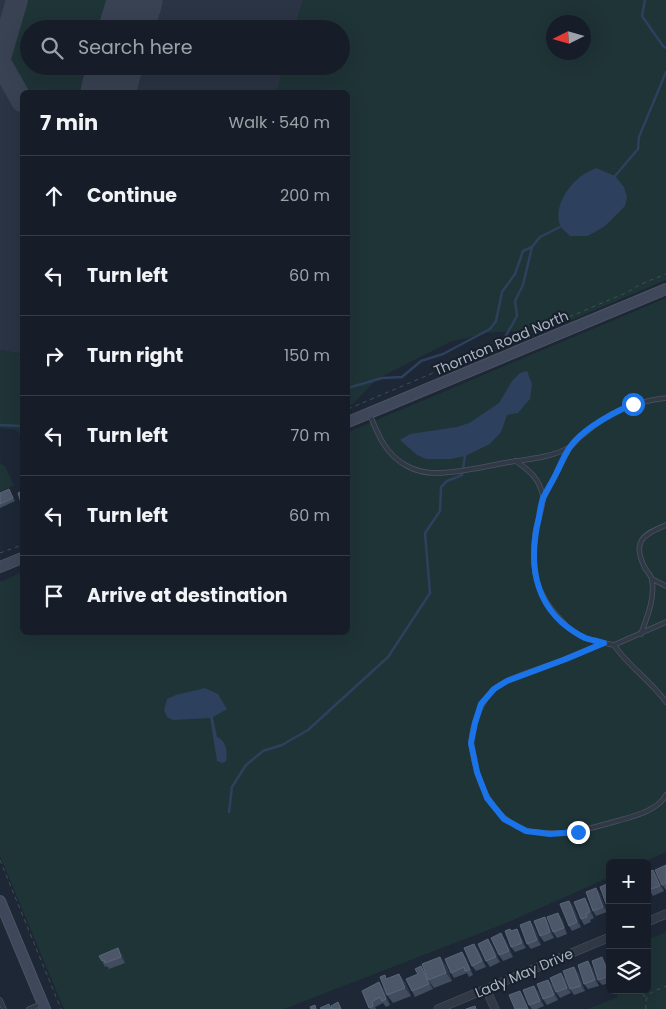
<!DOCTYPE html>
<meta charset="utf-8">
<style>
body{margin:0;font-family:Poppins,sans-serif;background:#232a34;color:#f1f3f6}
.controls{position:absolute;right:15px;bottom:15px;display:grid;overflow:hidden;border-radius:8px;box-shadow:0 5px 20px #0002}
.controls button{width:45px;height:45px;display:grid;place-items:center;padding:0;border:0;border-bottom:1px solid #353b45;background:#161d28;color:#f1f3f6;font:25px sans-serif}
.compass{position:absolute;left:546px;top:15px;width:45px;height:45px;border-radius:50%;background:#161d28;box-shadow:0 5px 20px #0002;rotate:265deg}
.stop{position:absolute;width:15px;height:15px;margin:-11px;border:4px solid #1a73e8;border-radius:50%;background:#fff}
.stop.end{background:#1a73e8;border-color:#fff;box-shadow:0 1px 5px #0008}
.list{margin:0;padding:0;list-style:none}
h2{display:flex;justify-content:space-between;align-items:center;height:65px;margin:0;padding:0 20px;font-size:21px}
h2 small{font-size:16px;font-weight:400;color:#9ea2a8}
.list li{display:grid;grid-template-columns:32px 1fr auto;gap:15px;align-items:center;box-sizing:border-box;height:80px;padding:0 20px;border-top:1px solid #353b45}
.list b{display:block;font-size:19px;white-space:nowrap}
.list em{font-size:16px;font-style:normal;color:#9ea2a8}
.icon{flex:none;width:28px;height:28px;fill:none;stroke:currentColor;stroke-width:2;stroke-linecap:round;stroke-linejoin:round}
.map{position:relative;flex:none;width:666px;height:1009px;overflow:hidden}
.search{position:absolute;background:#161d28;box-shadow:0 5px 20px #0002;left:20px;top:20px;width:330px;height:55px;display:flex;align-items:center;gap:12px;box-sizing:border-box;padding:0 18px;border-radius:28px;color:#9ea2a8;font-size:19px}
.panel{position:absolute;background:#161d28;box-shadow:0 5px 20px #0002;left:20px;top:90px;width:330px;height:545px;border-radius:8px}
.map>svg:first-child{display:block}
</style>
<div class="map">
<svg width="666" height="1009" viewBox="0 0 666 1009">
<rect width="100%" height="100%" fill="#1d2736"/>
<path fill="#2b3444" d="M0,0H303L295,29H29V66H284L277,92H231L225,91L224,92H22V354L0,350Z"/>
<g fill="#1f3437" fill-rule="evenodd">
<path d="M26,0H114L106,29H29V66H95L88,92H26L9,59Z"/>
<path d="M303,0H666V280L557,326L554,318L517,331L487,333L450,342L377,379L354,403L348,407V92H277L284,66H341V29H295ZM554,22H584V52H554Z"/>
<path d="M666,298V852L642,863H610V877L504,924L284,1009H64L0,856V582L22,572V632H348V432Z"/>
<path d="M0,350L22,354V436L16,430L0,428Z"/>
<path d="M0,463L5,466L14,485L0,492Z"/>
<path d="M666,932V1009H588L618,997L615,990H647V940Z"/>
</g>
<g fill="#2d405d">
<path d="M596,168L615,176L624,187L627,197L625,206L605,226L595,232L587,236H570C567,233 562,229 560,225C553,206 570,182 586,173C589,171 593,170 596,168Z"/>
<path d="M527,371L532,384L530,399L518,413L507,415L501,432L490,444L465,456L451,459H426L417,455L400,440L410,434L457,427L469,423L499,403L512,381L520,373Z"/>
<path d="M205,688L218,694L227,709L213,717L217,737C226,741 228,751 226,761L222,763L217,761L210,718L173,720L167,717L164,710L167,699L176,695Z"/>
</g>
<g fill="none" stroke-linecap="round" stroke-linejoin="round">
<g stroke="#2d405d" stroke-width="2.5">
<path d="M645,0L642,16L663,46L666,48"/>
<path d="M615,176L638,149L639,137L666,72"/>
<path d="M504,339L517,316L515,301L523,285L532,247"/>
<path d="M348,388L382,378L402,377L421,361L443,354L490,329L496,321L502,292L515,274L523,251L532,247L540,237L560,227"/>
<path d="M0,425L22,426"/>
<path d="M229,812L232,787L246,765L263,751L282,745L308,730L388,657L430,593L425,533L440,511L441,487L447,481L462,475L465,456"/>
</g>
<g stroke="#384252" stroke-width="22">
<path d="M0,58L17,0"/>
<path d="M0,62L22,101"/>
</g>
<g stroke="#384252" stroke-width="55">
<path d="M126,29L135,0"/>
<path d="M108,92L115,66"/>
</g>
<g stroke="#4c5462" stroke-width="5.5">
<g id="lane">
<path d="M370,415C378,435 386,455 407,466C416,471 426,473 436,473C459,473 482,467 504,463C522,460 555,457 570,447C575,443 579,437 584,434C609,412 633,402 666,398"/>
<path d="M516,461C530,471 540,479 543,497C544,506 536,524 535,534C531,569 535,593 560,619C567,627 577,635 588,639C596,642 605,643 614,645C629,667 651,681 666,702"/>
<path d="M543,499L570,447"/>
<path d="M652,579L666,586"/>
<path d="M641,634C647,617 655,599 652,581C652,576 647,572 645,568C631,541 644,534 666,525"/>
<path d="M604,643C591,648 578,654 565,659C547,667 506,677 493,690C480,704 473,723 471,742C471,747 473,754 474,760C480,789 495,819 525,830C528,831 532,832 536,832C566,836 589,829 617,821C634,816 657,811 666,795"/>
<path d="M614,645L666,622"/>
<path d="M0,1000L4,1009"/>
<path d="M29,1009L41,1004"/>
</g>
</g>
<g stroke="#4c5462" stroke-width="9">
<g id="street">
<path d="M647,922L666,914"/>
<path d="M486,989L495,1009"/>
<path d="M438,1009L610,937"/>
</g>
</g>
<g stroke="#4c5462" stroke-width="12">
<g id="secondary">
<path d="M348,422L666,289"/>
<path d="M0,567L22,558"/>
<path d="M0,901L45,1009"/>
</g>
</g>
<g stroke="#3d5155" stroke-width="1" stroke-dasharray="4 4" stroke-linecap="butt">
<path d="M348,409L466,359L491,350L628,292L639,285L666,274"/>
<path d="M0,553L22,545"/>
<path d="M0,860L61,1009"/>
<path d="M636,990L646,997"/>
<path d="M646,1009C644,993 653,992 666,986"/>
</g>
<use href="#lane" stroke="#313947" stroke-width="4"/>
<use href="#street" stroke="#313947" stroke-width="8"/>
<use href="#secondary" stroke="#3f485a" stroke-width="10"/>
</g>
<g fill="#414d5f">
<path d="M9,489L15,501L0,508V493Z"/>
<path d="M666,865V890L662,885Z"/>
<path d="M653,870L657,876L664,891L653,896L649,890L650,871Z"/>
<path d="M596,888L600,894L607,912L596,916L593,911Z"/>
<path d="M569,901L573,906L581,927L572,931L569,926Z"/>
<path d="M588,903L594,918L590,920L591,922L584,925L581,919Z"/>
<path d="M545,917L548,923L554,938L544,942L540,936Z"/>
<path d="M562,919L567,934L557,938L553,932Z"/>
<path d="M530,921L534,927L541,945L531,949L527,944Z"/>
<path d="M510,929L512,931L517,929L520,935L526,948L515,952L511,947Z"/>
<path d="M505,939L513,957L503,961L499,955Z"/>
<path d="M492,945L500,962L490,967L486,961Z"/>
<path d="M118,948L122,954L125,963L109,969L107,966L105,967L102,961Z"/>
<path d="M478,949L486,967L476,971L472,966Z"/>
<path d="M462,952L466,958L473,975L469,977L467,973L454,978L451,973Z"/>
<path d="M606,963L610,972V983L602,985L598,980Z"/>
<path d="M446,965L452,981L434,988L429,981L433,989L415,997L412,991L418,974L426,973Z"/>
<path d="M592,967L599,986L588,989L584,984Z"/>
<path d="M578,972L585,991L574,995L570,989Z"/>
<path d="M387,978L405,982L411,996L393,1003L387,995Z"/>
<path d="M565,978L571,993L560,998L556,992Z"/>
<path d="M548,980L552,985L558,1000L547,1005L543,999Z"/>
<path d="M383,988L390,1005L386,1007L383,1003L375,1007L376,1009H370L362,991Z"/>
<path d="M538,991L544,1006L537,1009H532L529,1005Z"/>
</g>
<g fill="#2e394a">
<path d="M653,870L657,876L664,891L660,886Z"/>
<path d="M596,888L600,894L607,912L603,907Z"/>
<path d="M585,898L588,903L594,918L590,912Z"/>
<path d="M569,901L573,906L581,927L577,922Z"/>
<path d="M558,913L562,919L567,934L564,928Z"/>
<path d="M545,917L548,923L554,938L550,932Z"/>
<path d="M530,921L534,927L541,945L537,940Z"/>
<path d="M517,929L520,935L526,948L522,943Z"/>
<path d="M501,933L505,939L513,957L509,951Z"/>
<path d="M488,939L492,945L500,962L496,957Z"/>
<path d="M474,944L478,949L486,967L482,961Z"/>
<path d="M118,948L122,954L125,963L121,957Z"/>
<path d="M462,952L466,958L473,975L470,970Z"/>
<path d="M440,957L446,965L452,981L446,973Z"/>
<path d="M602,957L606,963L610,972V977Z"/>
<path d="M588,961L592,967L599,986L595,980Z"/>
<path d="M421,966L425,972L433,989L429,984Z"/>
<path d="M574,967L578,972L585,991L581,986Z"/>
<path d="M561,973L565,978L571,993L567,988Z"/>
<path d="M399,974L405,982L411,996L405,988Z"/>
<path d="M548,980L552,985L558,1000L554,995Z"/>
<path d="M379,982L383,988L390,1005L386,999Z"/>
<path d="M534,986L538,991L544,1006L540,1001Z"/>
<path d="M520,991L524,997L529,1009H528Z"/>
</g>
<g fill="#4c586a" stroke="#5b6678">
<path d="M9,489L13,498L0,504V493Z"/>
<path d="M22,491V506L18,493Z"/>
<path d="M666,865V883L662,885L655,870Z"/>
<path d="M647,867L649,872L653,870L660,886L649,890L647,886Z"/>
<path d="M607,884L608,888H610V908L608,909L600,887Z"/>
<path d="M596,888L603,907L593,911L586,892Z"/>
<path d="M585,898L590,912L586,914L587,917L581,919L574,902Z"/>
<path d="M569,901L577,922L569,926L560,904Z"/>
<path d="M558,913L564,928L553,932L547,917Z"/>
<path d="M545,917L550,932L540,936L534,921Z"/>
<path d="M530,921L537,940L527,944L520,925Z"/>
<path d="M510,929L511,931L517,929L522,943L511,947L505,931Z"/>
<path d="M501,933L509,951L499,955L491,938Z"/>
<path d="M488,939L496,957L486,961L478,944Z"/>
<path d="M474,944L482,961L472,966L464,948Z"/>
<path d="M118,948L121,957L105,963L104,960L102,961L99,956Z"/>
<path d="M462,952L470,970L465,971L464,967L451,973L445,959Z"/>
<path d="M440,957L446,973L428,980L422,964Z"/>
<path d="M602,957L609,976L598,980L592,961Z"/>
<path d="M588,961L595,980L584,984L578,965Z"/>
<path d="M421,966L429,984L412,991L406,979L418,974L415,969Z"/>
<path d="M574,967L581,986L570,989L563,971Z"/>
<path d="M561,973L567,988L556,992L550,978Z"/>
<path d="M399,974L405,988L387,995L380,977L385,975L386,979Z"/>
<path d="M548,980L554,995L543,999L537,984Z"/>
<path d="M379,982L386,999L382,1001L380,997L375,1000L372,1002L373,1006L369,1008L362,991Z"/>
<path d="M534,986L540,1001L529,1005L523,990Z"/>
<path d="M520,991L528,1009H515L509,995Z"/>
<path d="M338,1002L341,1009H332L331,1006Z"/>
<path d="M329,1004L331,1009H321L320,1008Z"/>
<path d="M315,1005L316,1009H311L310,1007Z"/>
<path d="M475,1006L476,1009H466Z"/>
</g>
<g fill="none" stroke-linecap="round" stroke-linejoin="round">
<path stroke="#1a73e8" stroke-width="6" d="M578,832L550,834L526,831L504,819L487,798L477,772L471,743L475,723L481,704L494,689L507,681L566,659L604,643C598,641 591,640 585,638C535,613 527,567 539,517C540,511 541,504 543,498C547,490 552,482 556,474C560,466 564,455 570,447C583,429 613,413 633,404"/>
</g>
<g text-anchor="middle" stroke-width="4" stroke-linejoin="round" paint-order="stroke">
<g font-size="14" fill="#aab4c4" stroke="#171f2b">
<text transform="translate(501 343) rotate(-23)" y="5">Thornton Road North</text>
<text transform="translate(524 973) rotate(-23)" y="5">Lady May Drive</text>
</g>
</g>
</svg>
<div class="controls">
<button>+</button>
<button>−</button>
<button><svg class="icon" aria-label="layers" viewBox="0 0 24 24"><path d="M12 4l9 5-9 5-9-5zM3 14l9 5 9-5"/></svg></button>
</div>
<svg class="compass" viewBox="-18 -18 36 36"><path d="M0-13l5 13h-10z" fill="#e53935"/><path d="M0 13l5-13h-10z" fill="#9ea2a8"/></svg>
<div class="stop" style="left:633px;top:404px"></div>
<div class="stop end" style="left:578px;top:832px"></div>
<div class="search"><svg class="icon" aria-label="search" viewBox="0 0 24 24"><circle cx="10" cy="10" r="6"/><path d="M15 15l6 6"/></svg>Search here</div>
<section class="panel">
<h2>7 min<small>Walk · 540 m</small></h2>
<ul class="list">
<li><svg class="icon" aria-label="ahead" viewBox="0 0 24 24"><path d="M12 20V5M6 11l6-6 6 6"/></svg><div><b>Continue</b></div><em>200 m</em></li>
<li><svg class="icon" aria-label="left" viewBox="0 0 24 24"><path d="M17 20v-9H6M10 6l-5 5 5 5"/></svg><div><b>Turn left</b></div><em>60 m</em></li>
<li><svg class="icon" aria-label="right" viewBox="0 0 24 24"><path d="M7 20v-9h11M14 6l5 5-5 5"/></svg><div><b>Turn right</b></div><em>150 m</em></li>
<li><svg class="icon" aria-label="left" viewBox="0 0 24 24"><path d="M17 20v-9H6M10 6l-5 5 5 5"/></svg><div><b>Turn left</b></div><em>70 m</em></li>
<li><svg class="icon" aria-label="left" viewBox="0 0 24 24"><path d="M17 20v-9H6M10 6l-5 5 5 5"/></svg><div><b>Turn left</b></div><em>60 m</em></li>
<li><svg class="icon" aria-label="arrive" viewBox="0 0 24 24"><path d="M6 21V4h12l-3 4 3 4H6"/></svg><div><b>Arrive at destination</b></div></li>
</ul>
</section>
</div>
